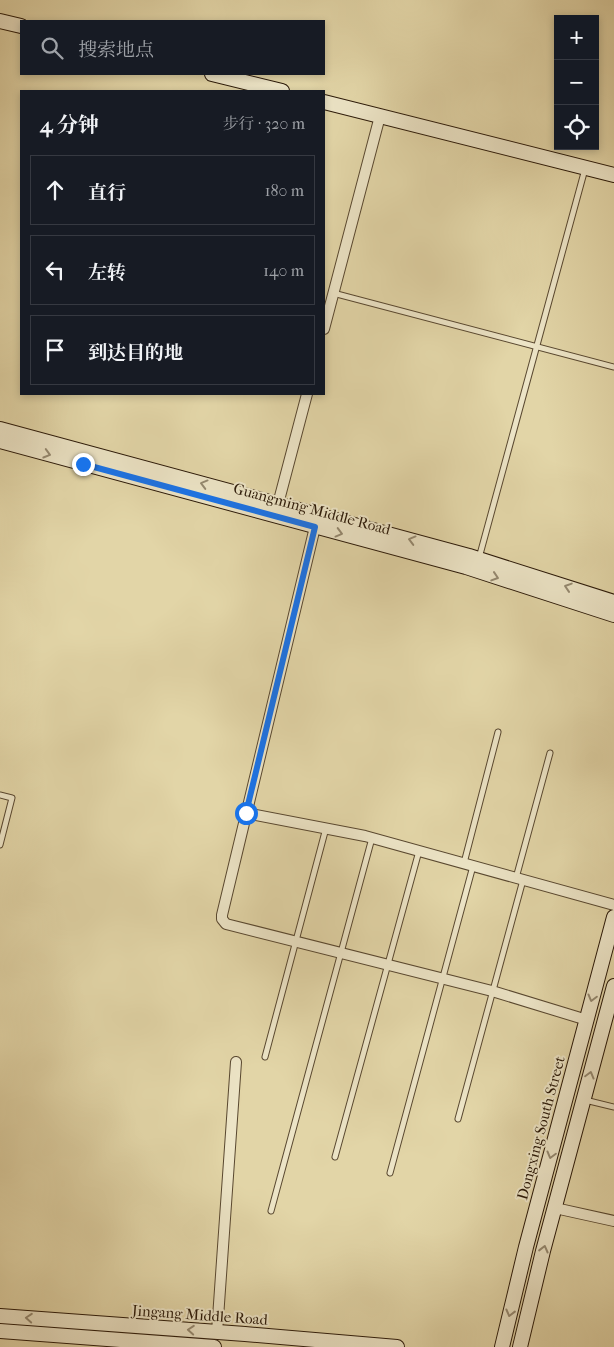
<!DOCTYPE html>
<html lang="zh">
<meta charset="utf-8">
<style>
body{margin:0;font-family:"IM FELL French Canon","Noto Serif SC",serif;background:#242831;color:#f1f3f6}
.controls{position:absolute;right:15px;top:15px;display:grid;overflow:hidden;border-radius:0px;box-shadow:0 2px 8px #0003}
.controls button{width:45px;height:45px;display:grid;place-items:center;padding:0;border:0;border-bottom:1px solid #363941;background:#171b24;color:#f1f3f6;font:25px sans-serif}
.stop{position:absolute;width:15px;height:15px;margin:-11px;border:4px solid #1a73e8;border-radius:50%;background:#fff}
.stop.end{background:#1a73e8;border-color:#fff;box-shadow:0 1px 5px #0008}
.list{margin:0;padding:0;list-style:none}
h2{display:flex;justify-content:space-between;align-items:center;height:65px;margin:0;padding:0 20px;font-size:21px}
h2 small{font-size:16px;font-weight:400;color:#9ea1a6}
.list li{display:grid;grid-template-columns:32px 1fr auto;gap:15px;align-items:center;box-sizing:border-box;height:70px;margin:0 10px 10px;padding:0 10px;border:1px solid #363941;border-radius:0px}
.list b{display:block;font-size:19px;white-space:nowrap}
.list em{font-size:16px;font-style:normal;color:#9ea1a6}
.icon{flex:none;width:28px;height:28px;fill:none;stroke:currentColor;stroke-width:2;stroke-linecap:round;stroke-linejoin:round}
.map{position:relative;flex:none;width:614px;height:1347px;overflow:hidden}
.search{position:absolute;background:#171b24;box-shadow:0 2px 8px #0003;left:20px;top:20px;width:305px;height:55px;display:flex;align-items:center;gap:12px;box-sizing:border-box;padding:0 18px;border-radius:0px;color:#9ea1a6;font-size:19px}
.panel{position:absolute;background:#171b24;box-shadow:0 2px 8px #0003;left:20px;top:90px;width:305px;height:305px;border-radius:0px}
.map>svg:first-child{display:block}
</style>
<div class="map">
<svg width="614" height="1347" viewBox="0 0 614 1347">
<rect width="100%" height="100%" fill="#e2d5a7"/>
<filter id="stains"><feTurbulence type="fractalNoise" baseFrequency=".004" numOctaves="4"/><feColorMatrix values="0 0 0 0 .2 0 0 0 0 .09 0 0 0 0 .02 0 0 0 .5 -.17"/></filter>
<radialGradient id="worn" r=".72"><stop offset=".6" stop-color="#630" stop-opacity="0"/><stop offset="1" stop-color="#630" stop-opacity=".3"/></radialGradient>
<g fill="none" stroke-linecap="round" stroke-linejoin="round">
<g stroke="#594830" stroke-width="7">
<g id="lane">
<path d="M333,293L614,367"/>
<path d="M479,558L585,169"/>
<path d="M0,795L12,798L0,845"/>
<path d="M464,863L498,732"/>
<path d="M516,878L550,753"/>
<path d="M265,1057L326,828"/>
<path d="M585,1100L614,1107"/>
<path d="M458,1119L523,880"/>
<path d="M335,1157L419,851"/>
<path d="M390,1173L473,866"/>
<path d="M271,1211L372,838"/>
</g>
</g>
<g stroke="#594830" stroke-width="12">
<g id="street">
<path d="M324,329L380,116"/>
<path d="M278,504L307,394"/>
<path d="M315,527L222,915V919L226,924L492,991L587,1020"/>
<path d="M246,813L365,836L614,905"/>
<path d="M555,1208L614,1221"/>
<path d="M217,1332L236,1062"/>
</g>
</g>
<g stroke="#2b1908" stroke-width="16">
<g id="secondary">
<path d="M0,21L21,26"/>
<path d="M212,74L282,91"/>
<path d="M324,102L614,175"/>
<path d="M0,429L469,556L614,602"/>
<path d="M0,441L466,567L614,615"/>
<path d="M0,1316L245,1334L397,1347"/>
<path d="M0,1331L214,1347"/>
<path d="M502,1347L526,1247L614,917"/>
<path d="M520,1347L543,1251L614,986"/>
</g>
</g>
<use href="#lane" stroke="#ece4c6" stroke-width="5"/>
<use href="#street" stroke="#ece4c6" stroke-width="10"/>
<use href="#secondary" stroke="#ece4c6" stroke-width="14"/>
</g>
<defs><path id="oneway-chevron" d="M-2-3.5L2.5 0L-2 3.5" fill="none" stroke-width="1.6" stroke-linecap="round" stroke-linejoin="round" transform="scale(1.25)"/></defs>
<g stroke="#958970">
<use href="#oneway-chevron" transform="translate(47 454) rotate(16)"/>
<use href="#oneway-chevron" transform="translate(204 484) rotate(-165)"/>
<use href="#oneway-chevron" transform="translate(339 533) rotate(15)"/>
<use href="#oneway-chevron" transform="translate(412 540) rotate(-165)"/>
<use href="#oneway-chevron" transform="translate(495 577) rotate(18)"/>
<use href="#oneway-chevron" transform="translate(568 587) rotate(-162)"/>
<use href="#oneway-chevron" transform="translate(592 998) rotate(105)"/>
<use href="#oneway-chevron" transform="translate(590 1075) rotate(-75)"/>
<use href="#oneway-chevron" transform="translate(551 1155) rotate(105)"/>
<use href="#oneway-chevron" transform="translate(544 1249) rotate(-76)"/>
<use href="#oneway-chevron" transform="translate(510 1313) rotate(104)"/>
<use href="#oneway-chevron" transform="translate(29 1318) rotate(-176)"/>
<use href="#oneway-chevron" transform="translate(191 1330) rotate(-176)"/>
</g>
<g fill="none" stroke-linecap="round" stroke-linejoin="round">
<path stroke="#1a73e8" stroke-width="6" d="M83,464L315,527L246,813"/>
</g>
<g text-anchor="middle" stroke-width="4" stroke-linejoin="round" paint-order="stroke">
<g font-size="15" fill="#2b1908" stroke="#ece4c6">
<text transform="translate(312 509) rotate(15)" y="5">Guangming Middle Road</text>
<text transform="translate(541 1128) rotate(-75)" y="5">Dongxing South Street</text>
<text transform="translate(200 1315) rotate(4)" y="5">Jingang Middle Road</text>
</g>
</g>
<rect width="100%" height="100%" filter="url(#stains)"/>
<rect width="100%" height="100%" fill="url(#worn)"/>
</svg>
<div class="controls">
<button>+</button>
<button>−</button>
<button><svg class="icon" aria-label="locate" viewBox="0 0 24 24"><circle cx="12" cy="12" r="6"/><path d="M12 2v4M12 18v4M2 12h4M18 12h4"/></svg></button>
</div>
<div class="stop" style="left:246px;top:813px"></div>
<div class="stop end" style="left:83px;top:464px"></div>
<div class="search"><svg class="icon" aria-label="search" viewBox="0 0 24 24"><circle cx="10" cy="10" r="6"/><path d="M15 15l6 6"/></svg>搜索地点</div>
<section class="panel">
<h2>4 分钟<small>步行 · 320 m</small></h2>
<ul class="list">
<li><svg class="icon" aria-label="ahead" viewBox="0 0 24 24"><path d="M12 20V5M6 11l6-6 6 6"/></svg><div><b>直行</b></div><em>180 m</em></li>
<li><svg class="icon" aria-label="left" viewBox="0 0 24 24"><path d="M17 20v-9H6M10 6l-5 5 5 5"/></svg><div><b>左转</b></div><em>140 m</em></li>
<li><svg class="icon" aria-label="arrive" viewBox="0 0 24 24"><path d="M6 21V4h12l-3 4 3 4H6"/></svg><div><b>到达目的地</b></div></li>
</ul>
</section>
</div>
